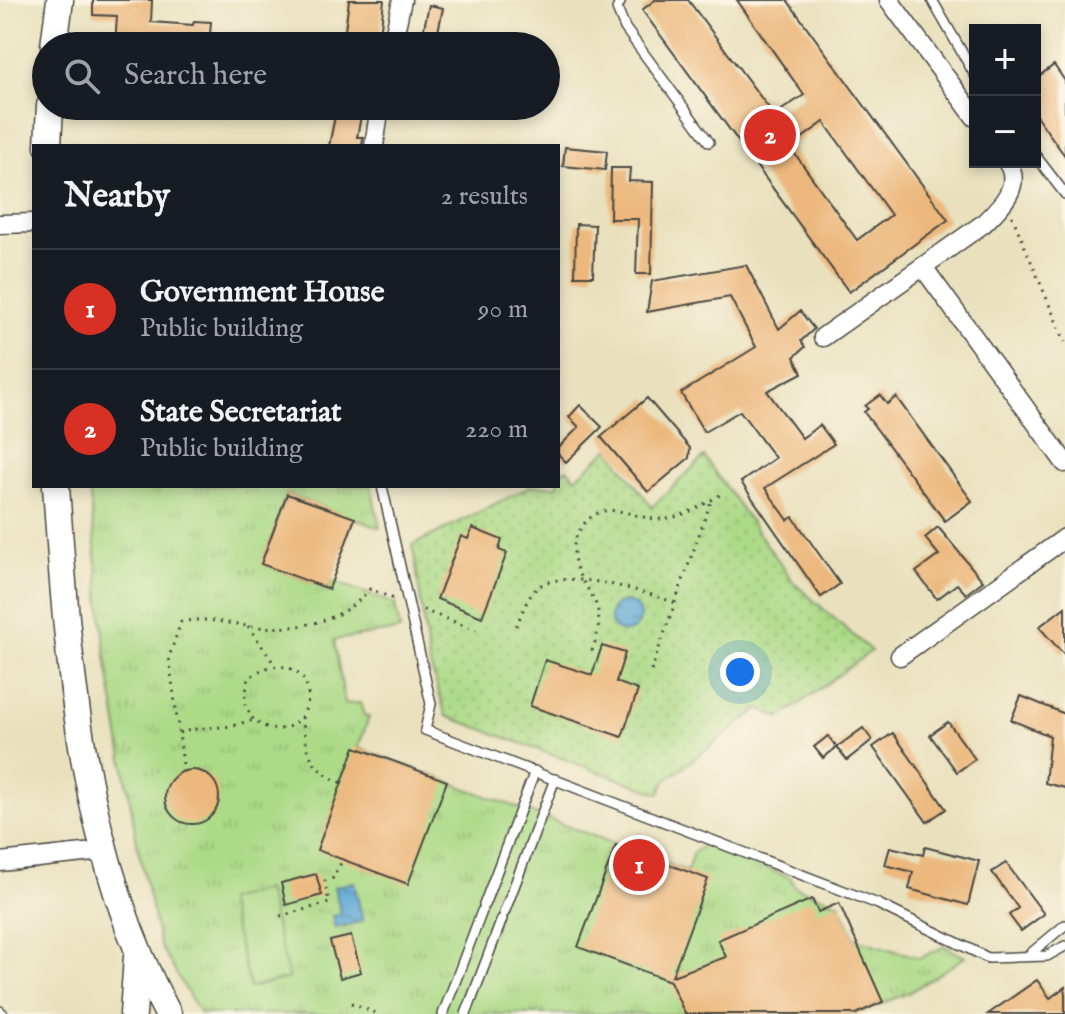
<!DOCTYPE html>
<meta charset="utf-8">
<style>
body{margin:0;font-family:"IM FELL English",serif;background:#20242c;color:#f1f3f6}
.controls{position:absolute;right:24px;top:24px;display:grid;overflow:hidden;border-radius:0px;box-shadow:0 4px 12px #0003}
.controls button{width:72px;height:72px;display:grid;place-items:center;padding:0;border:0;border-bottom:2px solid #363941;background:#171b24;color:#f1f3f6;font:40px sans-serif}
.you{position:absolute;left:740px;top:672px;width:28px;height:28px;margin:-20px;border:6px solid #fff;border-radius:50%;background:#1a73e8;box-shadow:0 0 0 12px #1a73e833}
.badge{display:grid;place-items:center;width:52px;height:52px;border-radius:50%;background:#d93025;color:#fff;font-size:26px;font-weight:700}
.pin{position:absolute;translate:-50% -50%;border:4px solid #fff;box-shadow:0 2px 8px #0006}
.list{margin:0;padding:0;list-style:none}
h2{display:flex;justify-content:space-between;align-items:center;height:104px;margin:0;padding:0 32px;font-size:34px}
h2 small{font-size:26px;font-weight:400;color:#9ea1a6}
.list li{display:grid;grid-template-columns:52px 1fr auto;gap:24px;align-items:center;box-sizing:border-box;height:120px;padding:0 32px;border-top:2px solid #363941}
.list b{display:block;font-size:30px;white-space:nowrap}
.list p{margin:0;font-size:26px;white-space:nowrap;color:#9ea1a6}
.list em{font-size:26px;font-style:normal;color:#9ea1a6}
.icon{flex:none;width:44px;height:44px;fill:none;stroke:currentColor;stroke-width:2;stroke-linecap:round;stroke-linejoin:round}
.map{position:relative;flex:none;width:1065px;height:1014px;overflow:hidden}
.search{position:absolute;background:#171b24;box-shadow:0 4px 12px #0003;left:32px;top:32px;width:528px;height:88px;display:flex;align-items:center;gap:20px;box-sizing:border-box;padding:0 28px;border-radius:44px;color:#9ea1a6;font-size:30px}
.panel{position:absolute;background:#171b24;box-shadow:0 4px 12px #0003;left:32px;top:144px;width:528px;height:344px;border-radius:0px}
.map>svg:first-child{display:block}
</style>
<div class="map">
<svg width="1065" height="1014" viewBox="0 0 1065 1014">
<defs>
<pattern id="grass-tufts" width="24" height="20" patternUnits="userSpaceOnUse" patternTransform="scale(2)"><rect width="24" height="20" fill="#acda87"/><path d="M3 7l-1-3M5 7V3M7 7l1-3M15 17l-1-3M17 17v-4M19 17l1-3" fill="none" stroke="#94bb75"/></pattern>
<pattern id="garden-dots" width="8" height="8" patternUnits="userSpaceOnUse" patternTransform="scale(2)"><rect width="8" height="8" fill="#acda87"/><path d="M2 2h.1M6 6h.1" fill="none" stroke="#94bb75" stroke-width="1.8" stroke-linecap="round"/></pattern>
<pattern id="water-ripples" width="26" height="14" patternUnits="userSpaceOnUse" patternTransform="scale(2)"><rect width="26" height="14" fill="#5ea9d7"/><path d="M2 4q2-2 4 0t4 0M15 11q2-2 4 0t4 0" fill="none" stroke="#4e8aaf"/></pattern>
</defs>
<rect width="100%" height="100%" fill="#fcf5e5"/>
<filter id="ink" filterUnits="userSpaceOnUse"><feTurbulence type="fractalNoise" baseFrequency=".0125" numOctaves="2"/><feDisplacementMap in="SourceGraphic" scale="16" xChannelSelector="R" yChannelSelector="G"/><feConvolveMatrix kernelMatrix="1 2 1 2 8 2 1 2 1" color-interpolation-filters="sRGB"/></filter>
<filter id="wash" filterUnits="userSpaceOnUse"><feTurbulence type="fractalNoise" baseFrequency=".006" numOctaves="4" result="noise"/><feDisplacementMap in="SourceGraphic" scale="32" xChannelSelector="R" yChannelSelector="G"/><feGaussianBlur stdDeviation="1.8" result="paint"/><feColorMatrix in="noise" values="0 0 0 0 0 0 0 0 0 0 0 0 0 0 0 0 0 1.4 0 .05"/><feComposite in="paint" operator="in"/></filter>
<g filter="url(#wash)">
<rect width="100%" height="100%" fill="#e9e1be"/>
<path fill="url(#grass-tufts)" stroke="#6c8259" stroke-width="2" d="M89,486H371L380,528L287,494L262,564L329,589L332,581L395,604L400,630L334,640L345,704L360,703L364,715L369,717L358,748L687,871L693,853L703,845L790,877L795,887L839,903L855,939L920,958L945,946L965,957L910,992L856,1014H200L160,946L137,843L106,657Z"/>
<path fill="url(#garden-dots)" stroke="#6c8259" stroke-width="2" d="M609,449L652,507L704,457L795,584L871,651L780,718L759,709L665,781L660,794L446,716L429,661L413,545L531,486H558V473L567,469L576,478Z"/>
<path fill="#acda87" stroke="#6c8259" stroke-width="2" d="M266,890L289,978L250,988L227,900Z"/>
<g fill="url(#water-ripples)" stroke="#446a81" stroke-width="2">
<circle cx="625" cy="617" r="15"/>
<path d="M354,882L363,921L335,928L332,916L341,914L334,887Z"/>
</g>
<g id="blocks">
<g fill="#ecb87d" fill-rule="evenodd">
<path d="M93,0H152L151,22L193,25L194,21L211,22L209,46H115L117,16L93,15Z"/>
<path d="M349,0H384L379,46H343Z"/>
<path d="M655,0H688L774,115L804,95L737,0H787L948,220L849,292L642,10ZM824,122L891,215L857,240L790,147Z"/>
<path d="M429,5L443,8L435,46H420Z"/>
<path d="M1054,65L1065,81V156L1035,114V79Z"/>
<path d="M337,106H363L357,137H363L362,146H329Z"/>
<path d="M565,147L607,151L605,170L563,166Z"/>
<path d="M611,168H630L629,181L653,182L651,274H636L638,219H610Z"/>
<path d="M576,224L595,225L593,276H575Z"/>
<path d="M746,265L779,329L800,311L814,329L801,341L805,347L794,357L802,373L767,391L802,438L820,425L834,444L765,488L788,520L793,517L840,584L821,597L741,482L775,458L740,411L704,432L681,393L756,347L730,297L647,312L652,281Z"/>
<path d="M880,395L887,404L896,397L972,501L945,521L864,412L868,409L865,406Z"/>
<path d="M647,398L690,448L689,458L648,492L601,437Z"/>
<path d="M580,405L602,427L566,462L558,454V448L579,427L569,417Z"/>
<path d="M287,494L355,518L329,589L261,564Z"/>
<path d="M938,527L983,581L966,594L957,584L937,599L916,572L939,555L925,538Z"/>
<path d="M472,528L502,540L499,550L507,553L482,617L437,599L461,536L468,539Z"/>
<path d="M1065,607V656L1039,627Z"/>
<path d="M602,646L625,653L616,682L638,690L622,737L530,706L545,660L592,675Z"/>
<path d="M1021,696L1065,714V788L1045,783L1050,736L1011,720Z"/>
<path d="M948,722L975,759L957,772L930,735Z"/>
<path d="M863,728L872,740L847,760L837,747Z"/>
<path d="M893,733L946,809L927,822L873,747Z"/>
<path d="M828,736L837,747L823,758L814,747Z"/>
<path d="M355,747L447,781L408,884L317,850Z"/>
<circle cx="192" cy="797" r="27"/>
<path d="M616,845L708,879L672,976L726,957L718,940L812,899L818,912L839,903L883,1002L856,1014H685L670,981L578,947Z"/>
<path d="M890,847L923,855L925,847L979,861L968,905L909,889L913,872L885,865Z"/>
<path d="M1006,863L1044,914L1021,931L1009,915L1018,908L992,872Z"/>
<path d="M316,874L322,895L286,905L281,883Z"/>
<path d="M351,936L361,972L340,978L330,941Z"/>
<path d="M1037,980L1050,998L1065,987V1014H988Z"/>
</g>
</g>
</g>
<g filter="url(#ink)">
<use href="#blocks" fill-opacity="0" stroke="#484641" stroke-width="2"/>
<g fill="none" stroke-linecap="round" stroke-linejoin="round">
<g stroke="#484641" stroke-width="12">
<g id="lane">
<path d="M621,0L617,9L625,28L709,142"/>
<path d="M932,0L975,75"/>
<path d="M1035,155L1065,194"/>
<path d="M382,486L431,704L425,730L878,904L988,958L1047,956L1065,946"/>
<path d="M484,905L535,771"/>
<path d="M504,913L555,779"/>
<path d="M1030,954L1065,925"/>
<path d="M0,1011L3,1014"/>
<path d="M443,1014L482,911"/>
<path d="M466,1014L502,919"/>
</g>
</g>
<g stroke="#484641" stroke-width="21">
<g id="street">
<path d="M889,0L975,117"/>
<path d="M392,46L402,0"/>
<path d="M374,146L380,106"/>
<path d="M0,224L34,223"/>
<path d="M923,267L1065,463"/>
<path d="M823,337L983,224C999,208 1024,186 1007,162"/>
<path d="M900,656L1065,538"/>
<path d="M0,862L103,851"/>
</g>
</g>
<g stroke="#484641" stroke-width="29">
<g id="secondary">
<path d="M54,46L60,0"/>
<path d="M48,146L50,106"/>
<path d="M56,486C68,664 81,854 168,1014"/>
<path d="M133,1014L137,957"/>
</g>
</g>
<g stroke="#484641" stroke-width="3" stroke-dasharray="2 6" stroke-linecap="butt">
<path d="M1012,216L1065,342"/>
<path d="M423,610L476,630"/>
<path d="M248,626L275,665"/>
<path d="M516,626C522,614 527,597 537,588C561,566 647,592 675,603"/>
<path d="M592,651C614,592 575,594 574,552C573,541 577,533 584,524C607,495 636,522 665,519C685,517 705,503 722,494"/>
<path d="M651,671L711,501"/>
<path d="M302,717C307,751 308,769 342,783"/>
<path d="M179,733C198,727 214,728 233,726C239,725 245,721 251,721C259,721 266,729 274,729C294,731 309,713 308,694C305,661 266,659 248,680L244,702L254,721"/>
<path d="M184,772L169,657L181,622C208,616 230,625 256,627C299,630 341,623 370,589L394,599"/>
<path d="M280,916L329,903L325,881L333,878L343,859"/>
<path d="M351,1003L379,1014"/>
</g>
<use href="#lane" stroke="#fff" stroke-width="9"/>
<use href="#street" stroke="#fff" stroke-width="18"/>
<use href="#secondary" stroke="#fff" stroke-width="26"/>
</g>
</g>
</svg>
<div class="controls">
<button>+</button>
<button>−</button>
</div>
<div class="you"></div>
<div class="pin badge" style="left:639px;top:865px">1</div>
<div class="pin badge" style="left:770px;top:135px">2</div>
<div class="search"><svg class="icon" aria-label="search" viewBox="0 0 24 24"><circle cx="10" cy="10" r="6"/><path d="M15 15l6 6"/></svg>Search here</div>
<section class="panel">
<h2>Nearby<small>2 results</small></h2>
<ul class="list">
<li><span class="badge">1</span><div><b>Government House</b><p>Public building</p></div><em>90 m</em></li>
<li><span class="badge">2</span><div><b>State Secretariat</b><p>Public building</p></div><em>220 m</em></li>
</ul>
</section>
</div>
